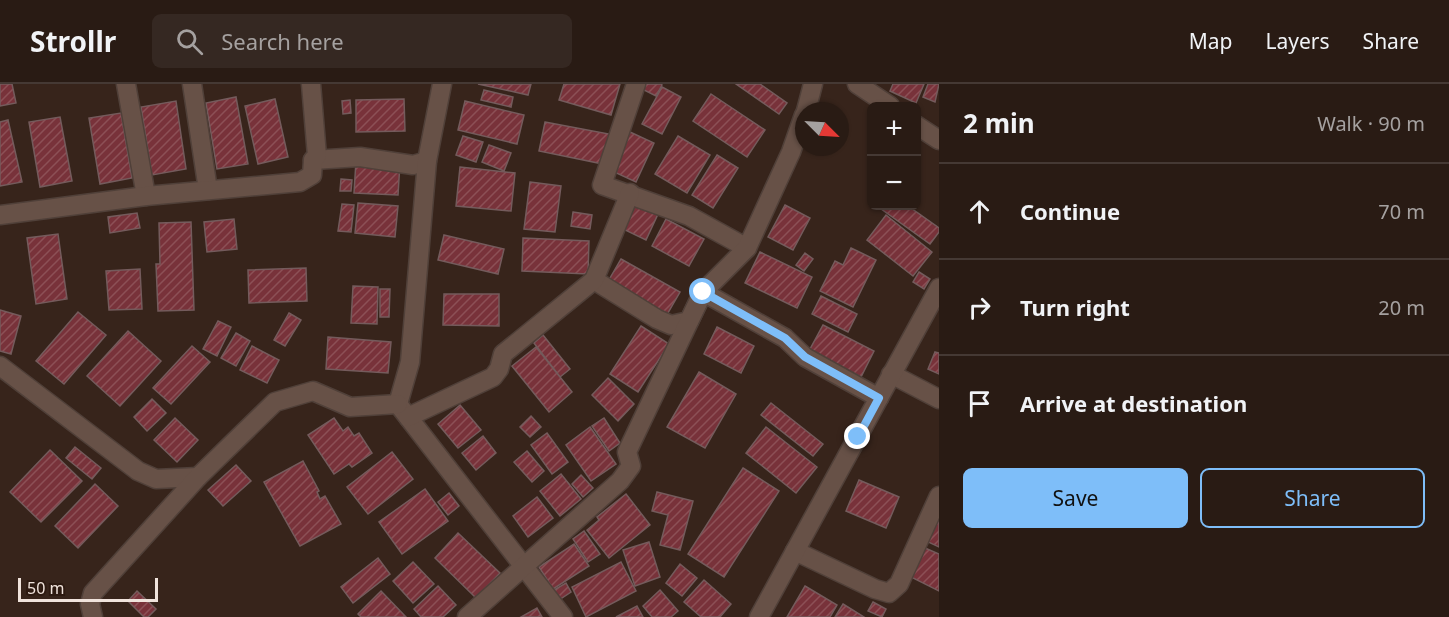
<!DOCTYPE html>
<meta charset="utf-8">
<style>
body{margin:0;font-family:"Noto Sans",sans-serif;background:#352822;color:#f1f3f6}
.controls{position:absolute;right:18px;top:18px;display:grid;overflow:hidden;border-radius:9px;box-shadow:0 2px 4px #0004}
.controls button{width:54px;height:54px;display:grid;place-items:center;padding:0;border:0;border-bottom:2px solid #453934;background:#291b14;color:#f1f3f6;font:30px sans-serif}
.compass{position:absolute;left:795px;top:18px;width:54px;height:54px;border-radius:50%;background:#291b14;box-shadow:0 2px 4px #0004;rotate:114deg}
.scale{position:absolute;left:18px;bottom:15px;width:140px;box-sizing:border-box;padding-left:6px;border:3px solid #f0e3dc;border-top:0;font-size:16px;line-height:21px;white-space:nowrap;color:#f0e3dc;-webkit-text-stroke:4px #2d1a11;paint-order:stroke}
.stop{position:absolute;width:18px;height:18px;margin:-14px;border:4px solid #7ebef9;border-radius:50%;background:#fff}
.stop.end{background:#7ebef9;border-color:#fff;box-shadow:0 2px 6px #0008}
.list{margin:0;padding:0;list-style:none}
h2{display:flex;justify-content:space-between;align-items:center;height:78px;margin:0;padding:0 24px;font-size:26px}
h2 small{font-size:20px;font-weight:400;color:#a5a1a0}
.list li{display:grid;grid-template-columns:39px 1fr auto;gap:18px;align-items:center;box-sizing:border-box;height:96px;padding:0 24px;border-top:2px solid #453934}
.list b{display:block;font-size:22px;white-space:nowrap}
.list em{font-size:20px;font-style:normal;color:#a5a1a0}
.actions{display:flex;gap:12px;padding:18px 24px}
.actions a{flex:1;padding:14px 0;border:2px solid #7ebef9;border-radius:9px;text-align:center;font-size:21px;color:#7ebef9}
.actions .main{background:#7ebef9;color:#111}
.icon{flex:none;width:33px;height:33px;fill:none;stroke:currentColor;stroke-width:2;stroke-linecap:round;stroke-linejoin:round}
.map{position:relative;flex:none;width:939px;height:533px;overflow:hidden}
header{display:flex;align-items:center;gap:36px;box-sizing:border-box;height:84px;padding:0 30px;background:#291b14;border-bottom:2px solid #453934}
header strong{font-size:28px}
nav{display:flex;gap:33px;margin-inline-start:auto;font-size:21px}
.search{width:420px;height:54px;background:#352822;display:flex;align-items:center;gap:15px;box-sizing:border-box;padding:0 21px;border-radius:9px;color:#a5a1a0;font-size:22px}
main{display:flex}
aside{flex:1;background:#291b14}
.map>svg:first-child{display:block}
</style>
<header>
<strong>Strollr</strong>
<div class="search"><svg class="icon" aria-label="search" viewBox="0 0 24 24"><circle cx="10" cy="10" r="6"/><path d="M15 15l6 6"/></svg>Search here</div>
<nav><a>Map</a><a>Layers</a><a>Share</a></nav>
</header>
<main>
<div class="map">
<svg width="939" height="533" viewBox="0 0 939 533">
<defs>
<pattern id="building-hatch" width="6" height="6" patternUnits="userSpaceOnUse" patternTransform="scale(1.5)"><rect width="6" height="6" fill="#78323a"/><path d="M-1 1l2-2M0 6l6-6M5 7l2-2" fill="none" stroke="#8c5056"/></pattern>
</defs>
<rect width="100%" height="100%" fill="#37241b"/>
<g fill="url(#building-hatch)" stroke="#745b5c" stroke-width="1.5">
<path d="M0,0H12L16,19L0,22Z"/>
<path d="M478,0H531L528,11Z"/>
<path d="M564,0H620L611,31L559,16Z"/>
<path d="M642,0H661L662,1L656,12L640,4Z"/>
<path d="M736,0H760L787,19L779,30Z"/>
<path d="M893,0H924L916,19L890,7Z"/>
<path d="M928,0H939L935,18L923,13Z"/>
<path d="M662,3L681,13L662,50L642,40Z"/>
<path d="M484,6L513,13L511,23L481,16Z"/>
<path d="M711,10L765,46L747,73L693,37Z"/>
<path d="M236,13L248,80L217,85L206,19Z"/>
<path d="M275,15L288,73L258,80L245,22Z"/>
<path d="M404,15L405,47L356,48V16Z"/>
<path d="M350,16L351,29L343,30L342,17Z"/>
<path d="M176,17L186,85L152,91L141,23Z"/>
<path d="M465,17L524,31L517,60L458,46Z"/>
<path d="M121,29L132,94L100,100L89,34Z"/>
<path d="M60,33L72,97L40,103L29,38Z"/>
<path d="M8,36L22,98L0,102V38Z"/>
<path d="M545,38L609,50L603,80L539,67Z"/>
<path d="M630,48L654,59L636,98L612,87Z"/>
<path d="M463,52L483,58L476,78L456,71Z"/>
<path d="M678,52L710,71L687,109L655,90Z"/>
<path d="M489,61L511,69L504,87L482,78Z"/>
<path d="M717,71L738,84L713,124L692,111Z"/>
<path d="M356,77L400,79L398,111L354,109Z"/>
<path d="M460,83L515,89L511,127L456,122Z"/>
<path d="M341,95L352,96L351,107H340Z"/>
<path d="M530,98L561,102L555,148L524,145Z"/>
<path d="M358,119L398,122L395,153L355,149Z"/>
<path d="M634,119L658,130L646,156L621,144Z"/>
<path d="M342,120L354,121L351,148L338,147Z"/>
<path d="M785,121L810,134L793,166L768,153Z"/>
<path d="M877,122H908L939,144V148L930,160Z"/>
<path d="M573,128L592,131L590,145L571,142Z"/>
<path d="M137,129L140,144L110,149L108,133Z"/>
<path d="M886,131L932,168L913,192L867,156Z"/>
<path d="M234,135L237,165L207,168L204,138Z"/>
<path d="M666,135L704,155L689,182L652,162Z"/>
<path d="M191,138L194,226L158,227L156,180H160L159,139Z"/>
<path d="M58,150L67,215L36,220L27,154Z"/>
<path d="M444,151L504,165L498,190L438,176Z"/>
<path d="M523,154L589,157L588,190L522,187Z"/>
<path d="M851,164L876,176L853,223L820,207L835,177L843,181Z"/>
<path d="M760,168L812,193L797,224L745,199Z"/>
<path d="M805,169L813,175L804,187L796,181Z"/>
<path d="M621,175L680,208L665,234L606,201Z"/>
<path d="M306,184L307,217L249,219L248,186Z"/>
<path d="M140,185L142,225L109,226L106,187Z"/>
<path d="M919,188L930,195L924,205L913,198Z"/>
<path d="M353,202L378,203L377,240L351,239Z"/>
<path d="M380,205H390L389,233H380Z"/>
<path d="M444,210H499V242L443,241Z"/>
<path d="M821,212L857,230L848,248L812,230Z"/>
<path d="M0,226L21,232L11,270L0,267Z"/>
<path d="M78,228L106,251L64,300L36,277Z"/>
<path d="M289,229L301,236L285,262L274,256Z"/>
<path d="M218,237L231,243L217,272L203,265Z"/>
<path d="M823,241L874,267L861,293L809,267Z"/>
<path d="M641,242L669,260L638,308L610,290Z"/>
<path d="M717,243L754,262L741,289L704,270Z"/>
<path d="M128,247L161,277L120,322L87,292Z"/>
<path d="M236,249L250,257L236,282L221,274Z"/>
<path d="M543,251L570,285L560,293L534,259Z"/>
<path d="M328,253L391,258L388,289L326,285Z"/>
<path d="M192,262L210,278L171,320L153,304Z"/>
<path d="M252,262L279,276L267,299L240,286Z"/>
<path d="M536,263L572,308L549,328L512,282Z"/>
<path d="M935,268L939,269V290L928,285Z"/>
<path d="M699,288L736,310L705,364L667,343Z"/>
<path d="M608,294L634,320L618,337L592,311Z"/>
<path d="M152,315L166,329L147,347L134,333Z"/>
<path d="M771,319L823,360L813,372L761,331Z"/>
<path d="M460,321L481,346L458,364L438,340Z"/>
<path d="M531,332L541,343L530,353L520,343Z"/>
<path d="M175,334L198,356L177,378L154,356Z"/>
<path d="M334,334L343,347L348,343L354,352L359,349L372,369L352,383L349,380L334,390L308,351Z"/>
<path d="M604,334L620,359L609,367L592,342Z"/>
<path d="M590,343L616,380L591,397L566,361Z"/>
<path d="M766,343L817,383L796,409L746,369Z"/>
<path d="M547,349L568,378L552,390L531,361Z"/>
<path d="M483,352L496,369L476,386L462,369Z"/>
<path d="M75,363L101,384L92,395L66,374Z"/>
<path d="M50,366L82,397L41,438L10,408Z"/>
<path d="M527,367L544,387L532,398L514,378Z"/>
<path d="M392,368L413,395L368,430L347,403Z"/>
<path d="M303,377L319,407L317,408L320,415L325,412L341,440L300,462L264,398Z"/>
<path d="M236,381L251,397L223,422L208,406Z"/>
<path d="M743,384L779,407L724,493L688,470Z"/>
<path d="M561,390L581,415L560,432L540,407Z"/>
<path d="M581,391L593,404L583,413L572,400Z"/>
<path d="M859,396L899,413L886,444L846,427Z"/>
<path d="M95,400L118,422L78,464L55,442Z"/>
<path d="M425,405L448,437L402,470L379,438Z"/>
<path d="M657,408L693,417L680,466L660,461L668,431L652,427Z"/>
<path d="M449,409L459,422L448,431L438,418Z"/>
<path d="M626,410L650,441L609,474L587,446L599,436L597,433Z"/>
<path d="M537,413L553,434L528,453L513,432Z"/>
<path d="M939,430V463L926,457Z"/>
<path d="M584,447L600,470L588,478L573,455Z"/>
<path d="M458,449L500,489L476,514L435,474Z"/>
<path d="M649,458L660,493L635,502L623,466Z"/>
<path d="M574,460L589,482L553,505L539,483Z"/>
<path d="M925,464L939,470V507L911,493Z"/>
<path d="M378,474L390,490L353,519L341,503Z"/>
<path d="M413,478L434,500L413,519L393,497Z"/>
<path d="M621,478L636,507L586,533L572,503Z"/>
<path d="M680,480L697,494L682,512L666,499Z"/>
<path d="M704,496L731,520L720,533H701L684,518Z"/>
<path d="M566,499L571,508L559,516L554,506Z"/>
<path d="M438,502L456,521L443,533H421L414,525Z"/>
<path d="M805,502L837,521L830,533H787Z"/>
<path d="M660,506L678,527L671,533H652L643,522Z"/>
<path d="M137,507L156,525L148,533H144L128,517Z"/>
<path d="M381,507L406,533H361L358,530Z"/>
<path d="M873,518L886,525L882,533L868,527Z"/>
<path d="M843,520L864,533H835Z"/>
<path d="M637,522L643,533H616Z"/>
<path d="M537,524L542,533H521Z"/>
</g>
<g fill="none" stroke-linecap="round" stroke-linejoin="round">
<g stroke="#504039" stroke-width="21">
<g id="minor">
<path d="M126,0L146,112"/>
<path d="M192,0L208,106"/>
<path d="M636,0L602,101L689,132L747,164"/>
<path d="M857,0L890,22"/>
<path d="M806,27L813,0"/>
<path d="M916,41L939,56"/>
<path d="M313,76L360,73L413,81L427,77"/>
<path d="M0,131L146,112L300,98L312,91L313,76L317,72L311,0"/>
<path d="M594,196L657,235L671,241L689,237L703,208L785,254L805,273L879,314"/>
<path d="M0,282L138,387L156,395L198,393"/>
<path d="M891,290L939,315"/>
<path d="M398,320L410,278L427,77L442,0"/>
<path d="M401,324L563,533"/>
<path d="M408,333L493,293L499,285L503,270L594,196L630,109"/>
<path d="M795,467L875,505L889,509L899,500L939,412"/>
<path d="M93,533L90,520L93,509L198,393L275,318L313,307L350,323L398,320"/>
<path d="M467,533L620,397L631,382L627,368L703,208L747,164L791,68L804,31"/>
<path d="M759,533L939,204"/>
</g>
</g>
<use href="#minor" stroke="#675147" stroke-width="18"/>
</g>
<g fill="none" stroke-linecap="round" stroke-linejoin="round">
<path stroke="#7ebef9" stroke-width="8" d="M703,208L785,254L805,273L879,314L858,353"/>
</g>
</svg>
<div class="controls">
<button>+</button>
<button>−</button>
</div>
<svg class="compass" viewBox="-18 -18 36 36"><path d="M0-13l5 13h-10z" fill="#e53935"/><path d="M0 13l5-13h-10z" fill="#a5a1a0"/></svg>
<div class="scale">50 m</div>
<div class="stop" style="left:703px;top:208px"></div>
<div class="stop end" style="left:858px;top:353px"></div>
</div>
<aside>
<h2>2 min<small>Walk · 90 m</small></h2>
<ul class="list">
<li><svg class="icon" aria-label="ahead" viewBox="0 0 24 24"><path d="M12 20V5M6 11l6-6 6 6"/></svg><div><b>Continue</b></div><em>70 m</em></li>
<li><svg class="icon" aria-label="right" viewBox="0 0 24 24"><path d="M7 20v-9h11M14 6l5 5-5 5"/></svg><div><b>Turn right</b></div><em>20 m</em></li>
<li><svg class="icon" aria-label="arrive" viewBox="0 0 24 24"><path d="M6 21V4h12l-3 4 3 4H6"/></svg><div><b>Arrive at destination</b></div></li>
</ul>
<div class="actions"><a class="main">Save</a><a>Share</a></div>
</aside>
</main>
